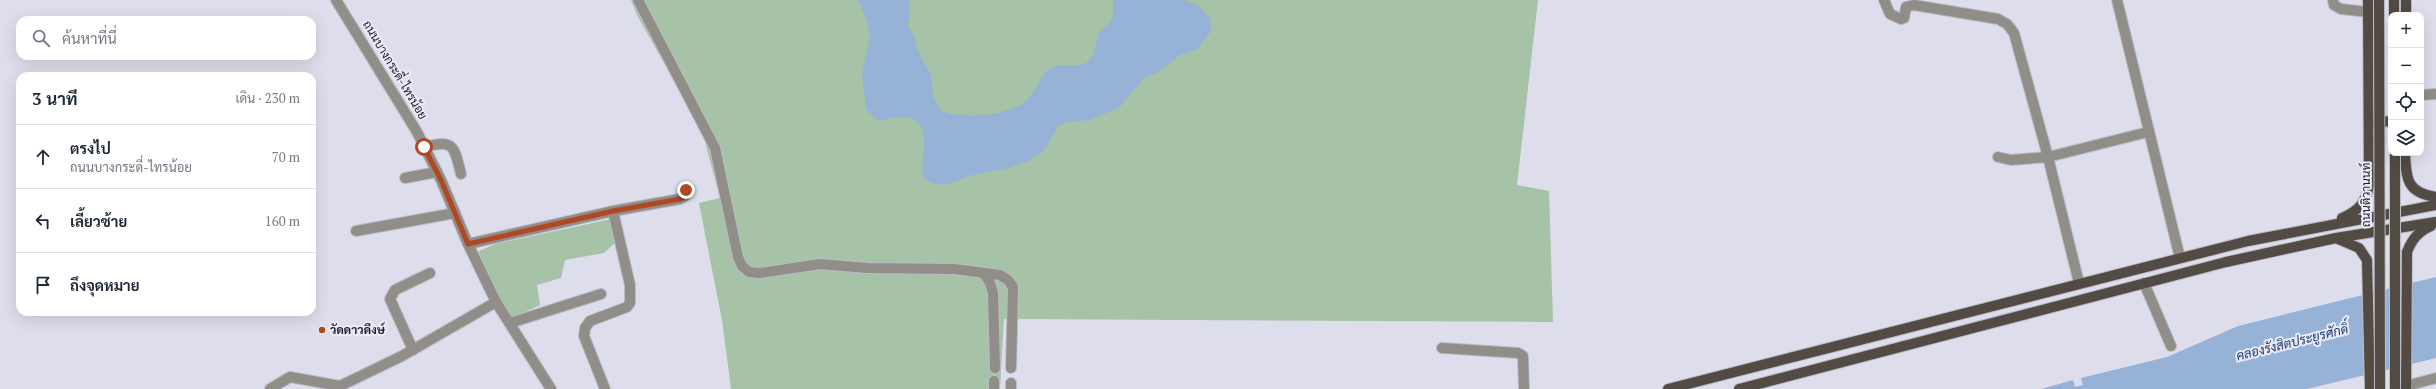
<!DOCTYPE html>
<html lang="th">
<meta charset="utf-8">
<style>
body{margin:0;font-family:"PT Serif",Sarabun,serif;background:#f2f2f3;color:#1f2937}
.controls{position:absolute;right:12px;top:12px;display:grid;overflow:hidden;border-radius:8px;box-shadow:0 4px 16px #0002}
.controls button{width:36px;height:36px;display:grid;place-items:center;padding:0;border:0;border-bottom:1px solid #e0e1e3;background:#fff;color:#1f2937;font:20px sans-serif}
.stop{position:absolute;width:12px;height:12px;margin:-9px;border:3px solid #af4823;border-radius:50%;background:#fff}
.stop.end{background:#af4823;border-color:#fff;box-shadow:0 1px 4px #0008}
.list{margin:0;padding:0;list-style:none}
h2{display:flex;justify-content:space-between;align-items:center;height:52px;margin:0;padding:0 16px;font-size:17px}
h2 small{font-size:13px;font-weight:400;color:#747a83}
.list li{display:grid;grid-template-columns:26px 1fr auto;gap:12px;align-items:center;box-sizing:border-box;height:64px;padding:0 16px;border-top:1px solid #e0e1e3}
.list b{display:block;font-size:15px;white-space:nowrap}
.list p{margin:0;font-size:13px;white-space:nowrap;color:#747a83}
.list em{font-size:13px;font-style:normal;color:#747a83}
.icon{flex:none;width:22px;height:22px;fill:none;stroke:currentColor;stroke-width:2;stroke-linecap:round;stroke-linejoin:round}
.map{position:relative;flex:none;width:2436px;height:389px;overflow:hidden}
.search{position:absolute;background:#fff;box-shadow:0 4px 16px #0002;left:16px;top:16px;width:300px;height:44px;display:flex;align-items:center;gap:10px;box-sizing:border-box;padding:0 14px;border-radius:12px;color:#747a83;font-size:15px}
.panel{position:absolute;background:#fff;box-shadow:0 4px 16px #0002;left:16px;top:72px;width:300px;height:244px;border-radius:12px}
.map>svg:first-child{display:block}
</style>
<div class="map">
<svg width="2436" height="389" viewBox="0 0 2436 389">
<rect width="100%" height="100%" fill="#deddeb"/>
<g fill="#a6c2a7">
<path d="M631,0H1538L1517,185L1549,191L1553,322L1004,319L1000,389H731L722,320L699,203L720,198L702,131L637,15Z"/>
<path d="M611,219L617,241L604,253L565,260L561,278L537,285L540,305L510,319L475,253L495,244Z"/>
</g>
<g fill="#96b2d6">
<path d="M858,0H910L908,26L914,36L919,54L931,74L933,98L942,111C964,120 1014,116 1030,97C1038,88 1040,73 1052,68C1063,62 1077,68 1088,62L1094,54L1098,34C1115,17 1113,25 1113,0H1184L1199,6L1210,18L1211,31L1200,46L1195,50L1178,56L1162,70L1144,78L1120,107L1090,120L1068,122L1058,126C1051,136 1050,146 1039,154C1020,168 996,170 973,175C961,178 948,187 935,184C930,183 926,180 923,175C919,157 936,121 905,117C895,116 886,121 877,120L866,109L862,74L870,37L867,20Z"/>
<path d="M2436,277V358L2307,389H2041L2073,380L2075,387L2083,385L2081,378L2167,357L2238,326Z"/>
</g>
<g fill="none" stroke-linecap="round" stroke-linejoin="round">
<g stroke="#bcbbc7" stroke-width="12">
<g id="minor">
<path d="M336,0L417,132L441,180L468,244L496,302L551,389"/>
<path d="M638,0L715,148L738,257L742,266L749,272L760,273L820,264L867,268L954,269L1000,275L1008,280L1013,287L1011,368"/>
<path d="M1884,0L1890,14L1901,19L1904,18L1906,7L1914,5L1998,19L2007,24L2014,33L2048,157L2011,160L1998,157"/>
<path d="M2117,0L2180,258"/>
<path d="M2333,0L2334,5L2341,9L2368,12"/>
<path d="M2421,95L2436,94"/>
<path d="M425,147C454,139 454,146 461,174"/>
<path d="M405,178L437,172"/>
<path d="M356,231L455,213"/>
<path d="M468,244L613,211L680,199L685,196L686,190"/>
<path d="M984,274L990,283L993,293L995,368"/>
<path d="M2079,283L2048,157L2148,132"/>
<path d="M2144,283L2171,346"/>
<path d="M510,323L601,294"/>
<path d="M1442,348L1518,353L1523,356L1524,389"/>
<path d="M413,350L390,299L395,290L430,273"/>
<path d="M1011,383V389"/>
<path d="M2406,386L2436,378"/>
<path d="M270,389L290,377L340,386L402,356L496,302"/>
<path d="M605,389L584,336L585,328L590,321L627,307L630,303V285L613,211"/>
<path d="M994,389V381"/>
</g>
</g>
<g stroke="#bcbbc7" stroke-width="12">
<g id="major">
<path d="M2394,0V15"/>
<path d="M2406,15V0"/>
<path d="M2371,123L2391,121"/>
<path d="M2405,153C2406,179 2407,193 2436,197"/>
<path d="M2342,218C2358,211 2366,203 2369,185L2368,0"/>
<path d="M2338,239L2359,248L2367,260L2370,389"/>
<path d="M1668,389L2248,241L2436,205"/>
<path d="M1739,389L2226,262L2336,238L2436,222"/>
<path d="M2406,389L2407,252C2412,239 2418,232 2431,226"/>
</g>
</g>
<use href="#minor" stroke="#918d88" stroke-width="10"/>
<use href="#major" stroke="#524b43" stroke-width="10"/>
<g stroke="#bcbbc7" stroke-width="12" stroke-linecap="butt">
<g id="major-bridge">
<path d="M2379,0L2380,389"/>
<path d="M2395,153V389"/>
</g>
</g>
<use href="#major-bridge" stroke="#524b43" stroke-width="10"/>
</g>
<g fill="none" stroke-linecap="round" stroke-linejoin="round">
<path stroke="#af4823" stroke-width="5" d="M424,147L441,180L468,244L613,211L680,199L685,196L686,190"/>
</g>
<circle fill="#af4823" stroke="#eceaf8" stroke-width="1.5" cx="322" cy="330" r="4"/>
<g text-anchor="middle" stroke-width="4" stroke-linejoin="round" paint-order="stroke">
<g font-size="12" fill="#1f1f24" stroke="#eceaf8">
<text transform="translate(395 70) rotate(59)" y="4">ถนนบางกระดี่-ไทรน้อย</text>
<text transform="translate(2366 195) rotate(-90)" y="4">ถนนติวานนท์</text>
</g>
<g font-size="12" font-weight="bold" fill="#1f1f24" stroke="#eceaf8" text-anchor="start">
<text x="330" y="334">วัดดาวดึงษ์</text>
</g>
<g font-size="13" font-style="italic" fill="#193f6d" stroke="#eceaf8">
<text transform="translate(2292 342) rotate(-14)" y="5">คลองรังสิตประยูรศักดิ์</text>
</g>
</g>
</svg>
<div class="controls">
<button>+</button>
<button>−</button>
<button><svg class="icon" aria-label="locate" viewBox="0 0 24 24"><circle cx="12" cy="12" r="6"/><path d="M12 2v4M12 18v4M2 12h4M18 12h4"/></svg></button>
<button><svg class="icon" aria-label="layers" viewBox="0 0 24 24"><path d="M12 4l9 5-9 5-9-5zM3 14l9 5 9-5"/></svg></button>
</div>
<div class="stop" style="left:424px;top:147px"></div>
<div class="stop end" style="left:686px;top:190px"></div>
<div class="search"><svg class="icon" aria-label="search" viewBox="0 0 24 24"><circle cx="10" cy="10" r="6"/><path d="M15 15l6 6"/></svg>ค้นหาที่นี่</div>
<section class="panel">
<h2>3 นาที<small>เดิน · 230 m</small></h2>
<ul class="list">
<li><svg class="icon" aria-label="ahead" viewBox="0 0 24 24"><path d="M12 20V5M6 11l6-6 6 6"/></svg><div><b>ตรงไป</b><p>ถนนบางกระดี่-ไทรน้อย</p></div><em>70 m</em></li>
<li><svg class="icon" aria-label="left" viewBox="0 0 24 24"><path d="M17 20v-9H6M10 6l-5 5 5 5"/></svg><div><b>เลี้ยวซ้าย</b></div><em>160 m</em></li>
<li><svg class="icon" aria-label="arrive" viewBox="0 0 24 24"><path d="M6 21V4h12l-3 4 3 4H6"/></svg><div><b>ถึงจุดหมาย</b></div></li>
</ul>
</section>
</div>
